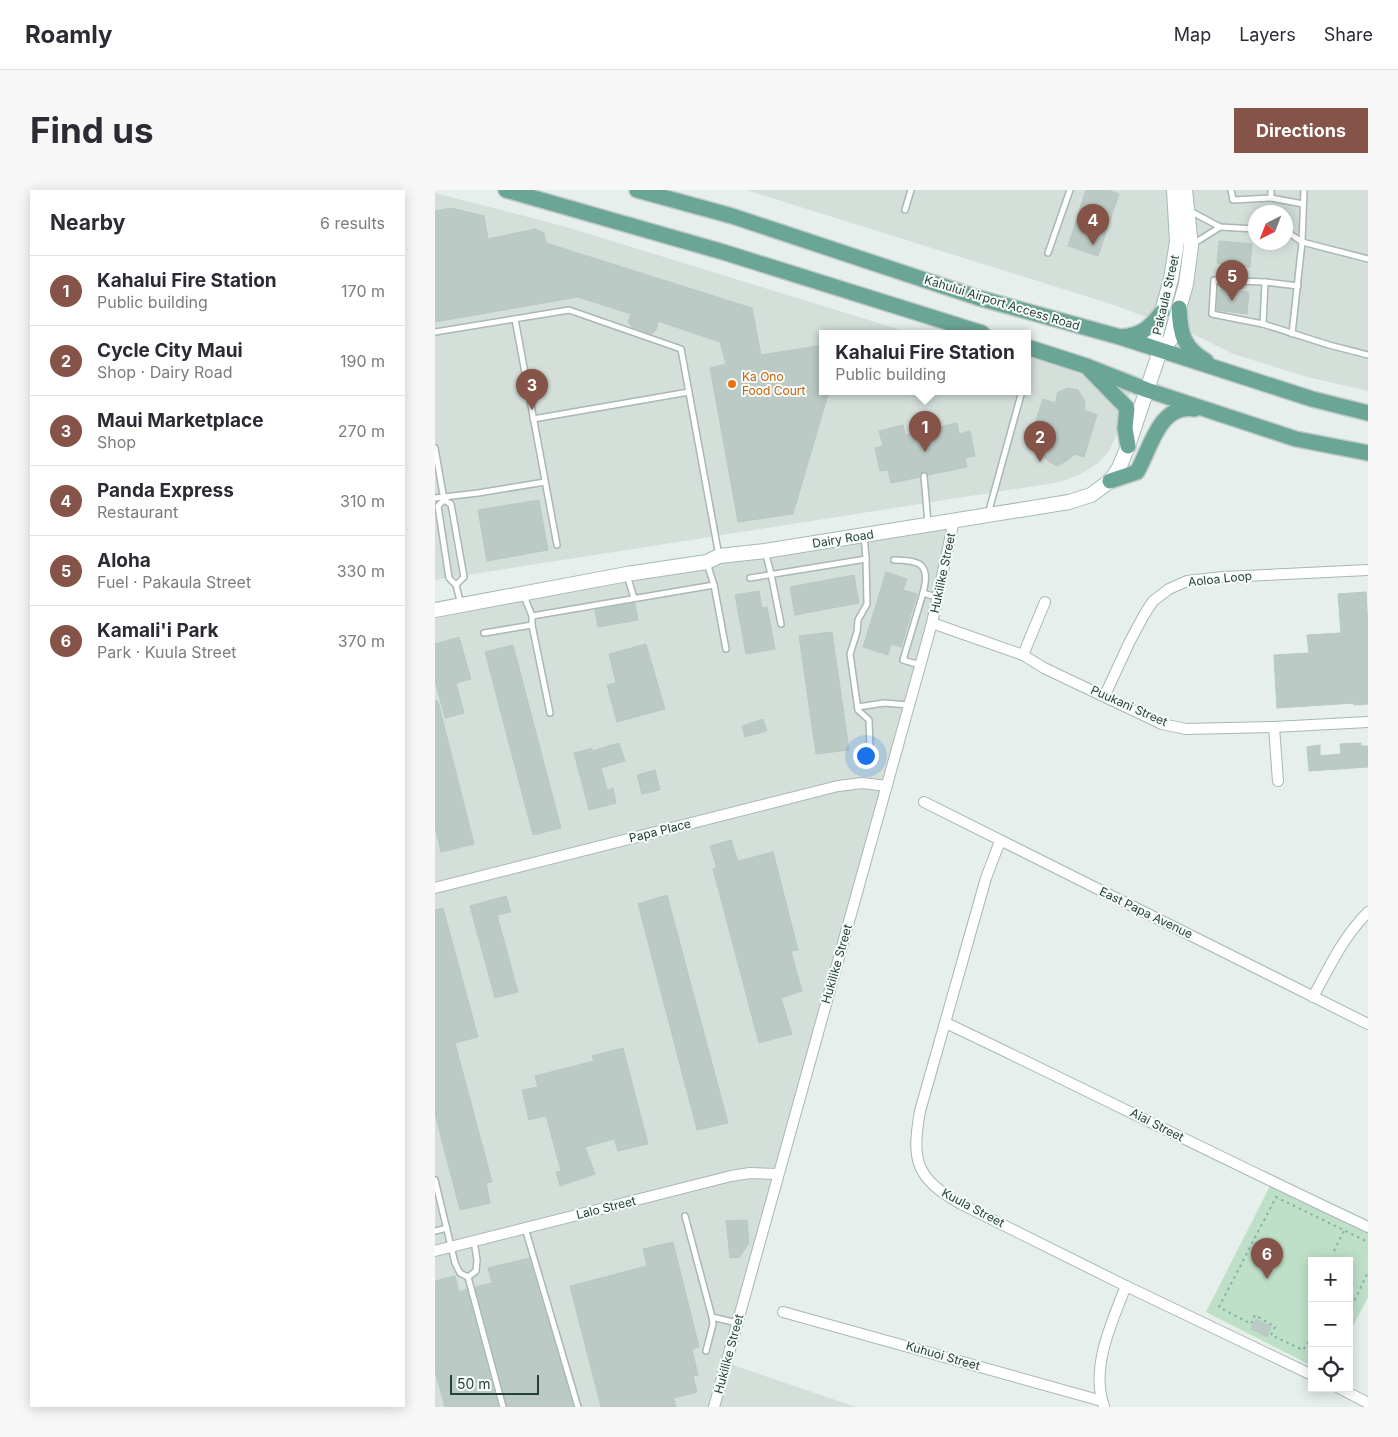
<!DOCTYPE html>
<meta charset="utf-8">
<style>
body{margin:0;font-family:Inter,sans-serif;background:#f7f7f7;color:#2b2b33}
.controls{position:absolute;right:15px;bottom:15px;display:grid;overflow:hidden;border-radius:0px;box-shadow:0 2px 12px #0003}
.controls button{width:45px;height:45px;display:grid;place-items:center;padding:0;border:0;border-bottom:1px solid #e1e1e2;background:#fff;color:#2b2b33;font:25px sans-serif}
.compass{position:absolute;left:813px;top:15px;width:45px;height:45px;border-radius:50%;background:#fff;box-shadow:0 2px 12px #0003;rotate:222deg}
.scale{position:absolute;left:15px;bottom:12px;width:89px;box-sizing:border-box;padding-left:5px;border:2px solid #24423a;border-top:0;font-size:14px;line-height:18px;white-space:nowrap;color:#24423a;-webkit-text-stroke:4px #f7fbf9;paint-order:stroke}
.you{position:absolute;left:430px;top:565px;width:18px;height:18px;margin:-12px;border:4px solid #fff;border-radius:50%;background:#1a73e8;box-shadow:0 0 0 8px #1a73e833}
.badge{display:grid;place-items:center;width:32px;height:32px;border-radius:50%;background:#855347;color:#fff;font-size:16px;font-weight:700}
.pin{position:absolute;translate:-50% -41px;filter:drop-shadow(0 1px 2px #0008)}
.pin::after{content:'';position:absolute;top:26px;width:18px;height:15px;background:inherit;clip-path:polygon(0 0,100% 0,50% 100%)}
.popup{position:absolute;left:384px;top:140px;width:212px;height:65px;box-sizing:border-box;display:grid;place-content:center;border-radius:0px;background:#fff;filter:drop-shadow(0 1px 4px #0005);font-size:16px;white-space:nowrap;color:#7c7c81}
.popup b{font-size:19px;color:#2b2b33}
.popup::after{content:'';position:absolute;left:50%;top:100%;margin-left:-10px;border:10px solid transparent;border-top-color:#fff}
.list{margin:0;padding:0;list-style:none}
h2{display:flex;justify-content:space-between;align-items:center;height:65px;margin:0;padding:0 20px;font-size:21px}
h2 small{font-size:16px;font-weight:400;color:#7c7c81}
.list li{display:grid;grid-template-columns:32px 1fr auto;gap:15px;align-items:center;box-sizing:border-box;height:70px;padding:0 20px;border-top:1px solid #e1e1e2}
.list b{display:block;font-size:19px;white-space:nowrap}
.list p{margin:0;font-size:16px;white-space:nowrap;color:#7c7c81}
.list em{font-size:16px;font-style:normal;color:#7c7c81}
.icon{flex:none;width:28px;height:28px;fill:none;stroke:currentColor;stroke-width:2;stroke-linecap:round;stroke-linejoin:round}
.map{position:relative;flex:none;width:933px;height:1217px;overflow:hidden;border-radius:0px}
header{display:flex;align-items:center;gap:30px;box-sizing:border-box;height:70px;padding:0 25px;background:#fff;border-bottom:1px solid #e1e1e2}
header strong{font-size:24px}
nav{display:flex;gap:28px;margin-inline-start:auto;font-size:18px}
.intro{display:flex;align-items:center;justify-content:space-between;box-sizing:border-box;height:120px;padding:0 30px}
h1{margin:0;font-size:35px}
.button{padding:12px 22px;border-radius:0px;background:#855347;color:#fff;font-size:18px;font-weight:700}
main{display:flex;gap:30px;padding:0 30px}
aside{flex:1;background:#fff;border-radius:0px;box-shadow:0 2px 12px #0003}
.map>svg:first-child{display:block}
</style>
<header>
<strong>Roamly</strong>
<nav><a>Map</a><a>Layers</a><a>Share</a></nav>
</header>
<div class="intro"><h1>Find us</h1><a class="button">Directions</a></div>
<main>
<aside>
<h2>Nearby<small>6 results</small></h2>
<ul class="list">
<li><span class="badge">1</span><div><b>Kahalui Fire Station</b><p>Public building</p></div><em>170 m</em></li>
<li><span class="badge">2</span><div><b>Cycle City Maui</b><p>Shop · Dairy Road</p></div><em>190 m</em></li>
<li><span class="badge">3</span><div><b>Maui Marketplace</b><p>Shop</p></div><em>270 m</em></li>
<li><span class="badge">4</span><div><b>Panda Express</b><p>Restaurant</p></div><em>310 m</em></li>
<li><span class="badge">5</span><div><b>Aloha</b><p>Fuel · Pakaula Street</p></div><em>330 m</em></li>
<li><span class="badge">6</span><div><b>Kamali'i Park</b><p>Park · Kuula Street</p></div><em>370 m</em></li>
</ul>
</aside>
<div class="map">
<svg width="933" height="1217" viewBox="0 0 933 1217">
<rect width="100%" height="100%" fill="#e6efeb"/>
<g fill="#d4dfda" fill-rule="evenodd">
<path d="M311,0H933V201L872,187L798,164L760,145L676,114ZM821,22H851V52H821Z"/>
<path d="M0,3L128,36L476,143H388V201H592L593,149L700,185L683,243L674,261L663,273L646,284L625,292L0,390Z"/>
<path d="M519,330L509,375L292,1173L421,1217H0V421Z"/>
</g>
<path fill="#bfe0c8" d="M837,992L933,1037V1107L914,1144V1071H877V1176L771,1122Z"/>
<g fill="#bbcac4" stroke="#b8c9c2">
<path d="M651,0H673L684,4L663,66L633,56Z"/>
<path d="M16,18L49,26L53,49L100,39L109,43L111,53L317,118L326,165L388,155V201H394L358,324L303,332L275,178L291,174L285,152L223,131L221,140L216,144L197,137L193,132L196,124L143,107L0,132V21Z"/>
<path d="M784,51L817,54L815,77L782,73Z"/>
<path d="M783,100L814,102L812,124L782,120Z"/>
<path d="M633,198L643,200L650,211L649,220L662,225L649,267L640,264L633,270L622,276L613,271L606,264L605,256L594,252L608,209L620,213L623,202Z"/>
<path d="M522,233L524,244L535,241L540,266L530,268L532,277L493,285L491,282H488L485,284V287L456,293L453,280L445,281L440,258L448,256L444,241L468,235L470,245Z"/>
<path d="M104,310L113,360L52,371L43,320Z"/>
<path d="M451,382L472,389L468,400L482,404L466,457L456,454L453,465L428,457Z"/>
<path d="M419,385L424,413L360,425L355,397Z"/>
<path d="M324,401L327,418L332,417L340,459L311,464L300,405Z"/>
<path d="M931,402L933,438V514L919,515V513L842,518L839,465L874,463L872,445L906,443L903,404Z"/>
<path d="M200,413L203,430L163,437L160,420Z"/>
<path d="M397,442L414,560L381,564L364,446Z"/>
<path d="M24,447L36,489L21,493L29,523L10,528L0,490V454Z"/>
<path d="M211,454L230,519L182,532L172,495L181,493L174,464Z"/>
<path d="M78,455L126,638L98,645L50,462Z"/>
<path d="M0,511H3L39,654L6,662L0,637Z"/>
<path d="M328,529L332,541L310,547L307,536Z"/>
<path d="M184,553L190,571L166,578L172,600L178,598L181,613L154,620L139,563L157,558V561Z"/>
<path d="M926,553V556H933V577L874,581L872,557L885,555V566L906,564L905,554Z"/>
<path d="M220,580L225,600L207,604L202,585Z"/>
<path d="M296,650L303,671L338,662L363,760L356,761L367,801L346,808L357,844L324,853L278,679L282,678L275,656Z"/>
<path d="M232,705L293,933L262,940L203,714Z"/>
<path d="M71,706L76,722L62,725L83,802L60,808L35,716Z"/>
<path d="M8,718L43,847L20,853L57,992L51,993L55,1013L25,1020L0,924V720Z"/>
<path d="M188,858L213,954L183,961L179,949L150,957L160,984L125,996L121,982L126,981L111,926L94,930L87,900L103,897L100,886L159,871L157,866Z"/>
<path d="M312,1030L314,1053L305,1067L295,1068L291,1031Z"/>
<path d="M238,1052L264,1157L257,1159L263,1185L258,1186L262,1202L238,1208L241,1217H166L135,1096L212,1076L208,1059Z"/>
<path d="M94,1068L131,1192L138,1217H72L40,1097L57,1093L53,1078Z"/>
<path d="M20,1086L24,1102L32,1099L63,1217H10L0,1181V1091Z"/>
<path d="M821,1129L836,1137L832,1147L816,1139Z"/>
</g>
<g fill="none" stroke-linecap="round" stroke-linejoin="round">
<g stroke="#a8b8b2" stroke-width="8">
<g id="lane">
<path d="M796,0L798,10L836,8V0"/>
<path d="M836,8L868,14"/>
<path d="M470,20L476,0"/>
<path d="M755,21L785,37L821,39"/>
<path d="M851,41L867,52L933,69"/>
<path d="M758,54L785,37"/>
<path d="M613,63L635,0"/>
<path d="M863,96L830,92L779,90L777,124L828,134L894,155L933,165"/>
<path d="M80,129L122,355"/>
<path d="M828,134L830,92"/>
<path d="M0,142L134,120L246,159L284,366"/>
<path d="M857,144L867,52L869,0"/>
<path d="M98,229L254,202"/>
<path d="M0,258L9,310"/>
<path d="M489,286L493,333"/>
<path d="M0,308L43,303L110,292"/>
<path d="M9,310L3,316L14,388L21,395L26,415"/>
<path d="M9,310L16,314L29,387L21,395"/>
<path d="M553,324L587,201"/>
<path d="M429,345L431,369"/>
<path d="M330,361L336,384L346,434"/>
<path d="M459,370C485,370 496,374 488,403"/>
<path d="M192,385L199,408"/>
<path d="M315,388L431,369L432,414L423,430L422,442L415,464L423,520L434,530L435,558"/>
<path d="M279,395L291,459"/>
<path d="M89,406L97,426V435L115,523"/>
<path d="M97,426L279,395L272,373"/>
<path d="M49,443L97,435"/>
<path d="M485,475L468,470L488,403L501,407"/>
<path d="M423,517L449,513L474,515"/>
<path d="M0,990L20,1073L25,1083L33,1087L41,1081L42,1070L39,1051"/>
<path d="M250,1026L277,1127L302,1133"/>
<path d="M90,1038L143,1217"/>
<path d="M0,1041L12,1038"/>
<path d="M33,1087L68,1217"/>
<path d="M271,1161L278,1134L277,1127"/>
</g>
</g>
<g stroke="#a8b8b2" stroke-width="12">
<g id="street">
<path d="M497,433L588,465L609,478L727,534L751,539L839,537L933,532"/>
<path d="M588,465L610,412"/>
<path d="M670,505L695,451L709,425L718,411L734,399L752,391L788,387L933,380"/>
<path d="M839,537L843,591"/>
<path d="M489,612L933,834"/>
<path d="M565,651L551,688L485,921C476,972 481,988 526,1014L691,1096L877,1185"/>
<path d="M0,698L403,596L427,593L452,596"/>
<path d="M878,807C895,776 908,747 933,722"/>
<path d="M511,833C652,900 792,971 933,1037"/>
<path d="M0,1061L296,986L315,983L343,984"/>
<path d="M348,1122L667,1211"/>
<path d="M904,1198L933,1213"/>
<path d="M669,1216C655,1179 677,1131 691,1096"/>
<path d="M279,1217L497,433L519,330"/>
</g>
</g>
<g stroke="#a4bbb3" stroke-width="16">
<g id="secondary">
<path d="M725,161L720,147L736,89L742,52L739,0"/>
<path d="M0,420L192,384L272,372L284,366L330,361L634,312L656,305L675,291L684,278L693,256L725,161L735,150L751,94L756,56L750,0"/>
</g>
</g>
<g stroke="#c2cac8" stroke-width="18">
<g id="primary">
<path d="M71,0L288,62L547,143"/>
<path d="M202,0L297,26L544,108L685,147L877,209L933,223"/>
<path d="M744,118C745,143 748,158 771,171"/>
<path d="M686,147C707,145 715,138 727,122"/>
<path d="M592,157L651,176L712,200L861,249L933,263"/>
<path d="M655,180L692,218L690,238L693,256"/>
<path d="M675,291L702,282C716,258 724,213 760,219"/>
</g>
</g>
<g stroke="#86b3a5" stroke-width="2" stroke-dasharray="2.5 4" stroke-linecap="butt">
<path d="M899,1061L909,1041"/>
<path d="M914,1122L933,1082"/>
<path d="M877,1146L868,1160L836,1145L840,1137L820,1125L816,1134L784,1117L841,1007L933,1052"/>
</g>
<use href="#lane" stroke="#fff" stroke-width="5"/>
<use href="#street" stroke="#fff" stroke-width="10"/>
<use href="#secondary" stroke="#fff" stroke-width="14"/>
<use href="#primary" stroke="#6aa596" stroke-width="15"/>
</g>
<circle fill="#e8710a" stroke="#f7fbf9" stroke-width="2" cx="297" cy="194" r="5"/>
<g text-anchor="middle" stroke-width="4" stroke-linejoin="round" paint-order="stroke">
<g font-size="12" fill="#24423a" stroke="#f7fbf9">
<text transform="translate(731 105) rotate(-77)" y="4">Pakaula Street</text>
<text transform="translate(567 113) rotate(17)" y="4">Kahului Airport Access Road</text>
<text transform="translate(408 349) rotate(-9)" y="4">Dairy Road</text>
<text transform="translate(508 383) rotate(-78)" y="4">Hukilike Street</text>
<text transform="translate(785 389) rotate(-6)" y="4">Aoloa Loop</text>
<text transform="translate(694 516) rotate(24)" y="4">Puukani Street</text>
<text transform="translate(225 641) rotate(-14)" y="4">Papa Place</text>
<text transform="translate(711 723) rotate(26)" y="4">East Papa Avenue</text>
<text transform="translate(402 774) rotate(-74)" y="4">Hukilike Street</text>
<text transform="translate(722 935) rotate(27)" y="4">Aiai Street</text>
<text transform="translate(171 1018) rotate(-14)" y="4">Lalo Street</text>
<text transform="translate(538 1018) rotate(28)" y="4">Kuula Street</text>
<text transform="translate(294 1164) rotate(-75)" y="4">Hukilike Street</text>
<text transform="translate(508 1166) rotate(16)" y="4">Kuhuoi Street</text>
</g>
<g font-size="12" fill="#c56008" stroke="#f7fbf9" text-anchor="start">
<text x="307" y="191">Ka Ono<tspan x="307" dy="14">Food Court</tspan></text>
</g>
</g>
</svg>
<div class="controls">
<button>+</button>
<button>−</button>
<button><svg class="icon" aria-label="locate" viewBox="0 0 24 24"><circle cx="12" cy="12" r="6"/><path d="M12 2v4M12 18v4M2 12h4M18 12h4"/></svg></button>
</div>
<svg class="compass" viewBox="-18 -18 36 36"><path d="M0-13l5 13h-10z" fill="#e53935"/><path d="M0 13l5-13h-10z" fill="#7c7c81"/></svg>
<div class="scale">50 m</div>
<div class="you"></div>
<div class="pin badge" style="left:490px;top:262px">1</div>
<div class="popup"><b>Kahalui Fire Station</b>Public building</div>
<div class="pin badge" style="left:605px;top:272px">2</div>
<div class="pin badge" style="left:97px;top:220px">3</div>
<div class="pin badge" style="left:658px;top:55px">4</div>
<div class="pin badge" style="left:797px;top:111px">5</div>
<div class="pin badge" style="left:832px;top:1089px">6</div>
</div>
</main>
